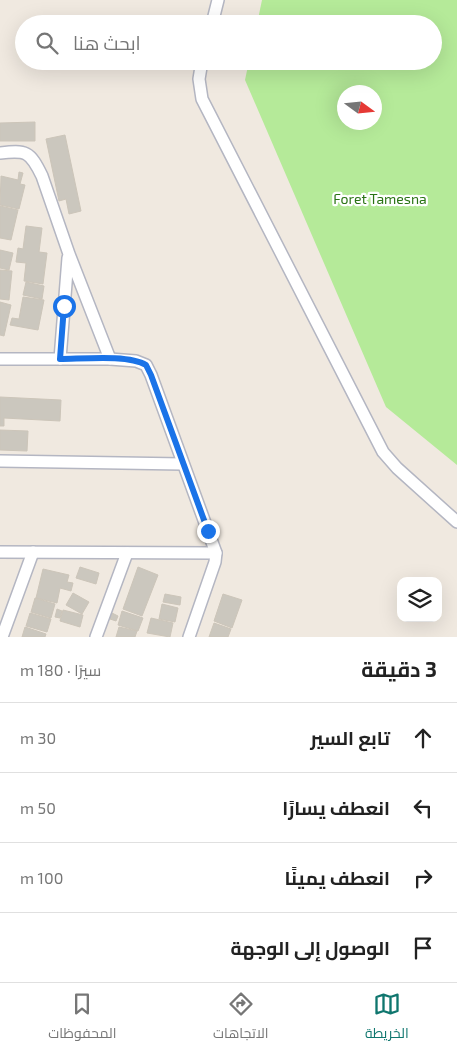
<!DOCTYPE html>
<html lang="ar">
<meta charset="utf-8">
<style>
body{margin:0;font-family:"Exo 2",Cairo,sans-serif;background:#f2f2f2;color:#222;direction:rtl}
.controls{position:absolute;right:15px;bottom:15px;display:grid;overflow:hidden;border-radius:10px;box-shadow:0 5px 20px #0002}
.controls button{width:45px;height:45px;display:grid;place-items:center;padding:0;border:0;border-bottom:1px solid #e0e0e0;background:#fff;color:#222;font:25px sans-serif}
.compass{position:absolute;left:337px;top:85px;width:45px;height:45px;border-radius:50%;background:#fff;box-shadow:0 5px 20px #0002;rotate:105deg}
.stop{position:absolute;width:15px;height:15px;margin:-11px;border:4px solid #1a73e8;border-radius:50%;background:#fff}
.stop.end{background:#1a73e8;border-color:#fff;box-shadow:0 1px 5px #0008}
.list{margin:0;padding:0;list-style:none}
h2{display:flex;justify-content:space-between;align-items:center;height:65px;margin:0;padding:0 20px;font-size:21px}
h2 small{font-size:16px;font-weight:400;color:#767676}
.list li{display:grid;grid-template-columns:32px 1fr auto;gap:15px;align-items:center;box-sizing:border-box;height:70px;padding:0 20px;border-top:1px solid #e0e0e0}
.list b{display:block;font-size:19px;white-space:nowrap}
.list em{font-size:16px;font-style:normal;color:#767676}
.icon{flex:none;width:28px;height:28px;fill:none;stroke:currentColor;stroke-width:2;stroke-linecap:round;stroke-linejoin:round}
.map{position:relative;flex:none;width:457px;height:637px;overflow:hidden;direction:ltr}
.search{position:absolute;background:#fff;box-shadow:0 5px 20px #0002;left:15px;right:15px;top:15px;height:55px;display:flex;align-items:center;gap:12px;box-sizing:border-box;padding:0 18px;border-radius:28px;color:#767676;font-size:19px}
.sheet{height:345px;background:#fff}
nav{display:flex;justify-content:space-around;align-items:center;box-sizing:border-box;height:70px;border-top:1px solid #e0e0e0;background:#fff;font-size:14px;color:#767676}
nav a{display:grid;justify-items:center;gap:2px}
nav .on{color:#0f766e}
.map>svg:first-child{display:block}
</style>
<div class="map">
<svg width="457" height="637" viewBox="0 0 457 637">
<rect width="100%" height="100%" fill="#f0e9e0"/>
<path fill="#b5ea99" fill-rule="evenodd" d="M262,0H457V465L386,407L245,80L249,61H433V24H257ZM344,92H374V122H344Z"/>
<g fill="#cbc7be" stroke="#ccc5b9">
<path d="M35,122V141H0V123Z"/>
<path d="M65,135L81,211L69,214L66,199L59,201L46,139Z"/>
<path d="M19,172L23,173L20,184L25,185L19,209L0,205L1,176L18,180Z"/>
<path d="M0,206L18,210L11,240L0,238Z"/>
<path d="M26,226L42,228L39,252L47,253L43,284L24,281L26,263L16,262L18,248L23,249Z"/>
<path d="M0,250L13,253L9,270L0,268Z"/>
<path d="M0,270L12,271L9,300L0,299Z"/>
<path d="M26,282L44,286L42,299L23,295Z"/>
<path d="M23,297L44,300L38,330L10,325L12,318L19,319Z"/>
<path d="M0,302L11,305L4,336L0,335Z"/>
<path d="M0,397L61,400L60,421L4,418V426H0Z"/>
<path d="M0,430L28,431L27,451L0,450Z"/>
<path d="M80,567L99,573L96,584L76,578Z"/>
<path d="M138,567L158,575L142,616L123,609Z"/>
<path d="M43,569L69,575L67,582L73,583L71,591L60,588L57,603L36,598Z"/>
<path d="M73,593L89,602L82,614L66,605Z"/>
<path d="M165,594L181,597L180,605L163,602Z"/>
<path d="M223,594L242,600L232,628L214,621Z"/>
<path d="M35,598L55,604L51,618L31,612Z"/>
<path d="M162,604L178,608L175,622L159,619Z"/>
<path d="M57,609L62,611L60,618L55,617Z"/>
<path d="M63,610L83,615L80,627L60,621Z"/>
<path d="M122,611L143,618L138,631L118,625Z"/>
<path d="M30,613L51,619L47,632L26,626Z"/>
<path d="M112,613L118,616L116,621L110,619Z"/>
<path d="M151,618L173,623L170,637L147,633Z"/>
<path d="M214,623L231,629L228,637H209Z"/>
<path d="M25,627L46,634L45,637H22Z"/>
<path d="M119,627L137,631L135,637H116Z"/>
</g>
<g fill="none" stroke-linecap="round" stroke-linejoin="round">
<g stroke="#b4b6c2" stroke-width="14">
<g id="street">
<path d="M212,24L218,0"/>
<path d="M202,61L199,79L202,99L383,452L397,468L457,522"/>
<path d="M0,153C26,150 30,151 42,176L69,254L110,359"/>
<path d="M0,359H110L136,361L146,365L151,375L216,553L215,562L189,637"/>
<path d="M60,359L68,258"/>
<path d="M0,461L182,464"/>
<path d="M0,552L216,553"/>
<path d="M2,637L33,552"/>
<path d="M96,637L127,553"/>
</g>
</g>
<use href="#street" stroke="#fff" stroke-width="11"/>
</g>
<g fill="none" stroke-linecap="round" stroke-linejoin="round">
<path stroke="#1a73e8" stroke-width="6" d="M64,306L60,359C81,359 129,354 146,365L151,375L208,531"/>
</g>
<g text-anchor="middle" stroke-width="4.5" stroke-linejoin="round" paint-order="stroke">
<g font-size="14" fill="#2a7315" stroke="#fff">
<text x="380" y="204">Foret Tamesna</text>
</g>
</g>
</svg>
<div class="controls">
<button><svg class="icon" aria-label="layers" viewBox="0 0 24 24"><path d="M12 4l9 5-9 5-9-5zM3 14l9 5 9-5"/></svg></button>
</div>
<svg class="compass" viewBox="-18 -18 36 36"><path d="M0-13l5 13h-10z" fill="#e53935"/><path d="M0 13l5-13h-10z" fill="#767676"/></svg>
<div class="stop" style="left:64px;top:306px"></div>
<div class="stop end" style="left:208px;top:531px"></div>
<div class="search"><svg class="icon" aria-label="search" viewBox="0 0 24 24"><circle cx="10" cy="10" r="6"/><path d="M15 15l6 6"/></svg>ابحث هنا</div>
</div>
<section class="sheet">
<h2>3 دقيقة<small>سيرًا · 180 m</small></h2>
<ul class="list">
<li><svg class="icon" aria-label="ahead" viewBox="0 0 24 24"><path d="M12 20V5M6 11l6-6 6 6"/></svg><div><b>تابع السير</b></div><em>30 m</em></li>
<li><svg class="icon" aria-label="left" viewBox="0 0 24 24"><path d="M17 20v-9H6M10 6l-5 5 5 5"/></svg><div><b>انعطف يسارًا</b></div><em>50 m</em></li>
<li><svg class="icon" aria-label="right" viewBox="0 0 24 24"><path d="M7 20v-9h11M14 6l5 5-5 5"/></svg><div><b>انعطف يمينًا</b></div><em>100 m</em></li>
<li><svg class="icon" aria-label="arrive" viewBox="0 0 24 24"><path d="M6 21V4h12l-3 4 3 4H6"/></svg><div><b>الوصول إلى الوجهة</b></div></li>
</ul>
</section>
<nav>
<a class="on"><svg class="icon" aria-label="map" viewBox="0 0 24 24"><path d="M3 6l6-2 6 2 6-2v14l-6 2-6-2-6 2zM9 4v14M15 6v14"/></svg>الخريطة</a>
<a><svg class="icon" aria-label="directions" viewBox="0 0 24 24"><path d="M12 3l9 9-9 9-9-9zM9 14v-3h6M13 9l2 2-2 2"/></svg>الاتجاهات</a>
<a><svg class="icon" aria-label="saved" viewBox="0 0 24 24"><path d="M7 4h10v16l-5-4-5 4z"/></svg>المحفوظات</a>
</nav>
